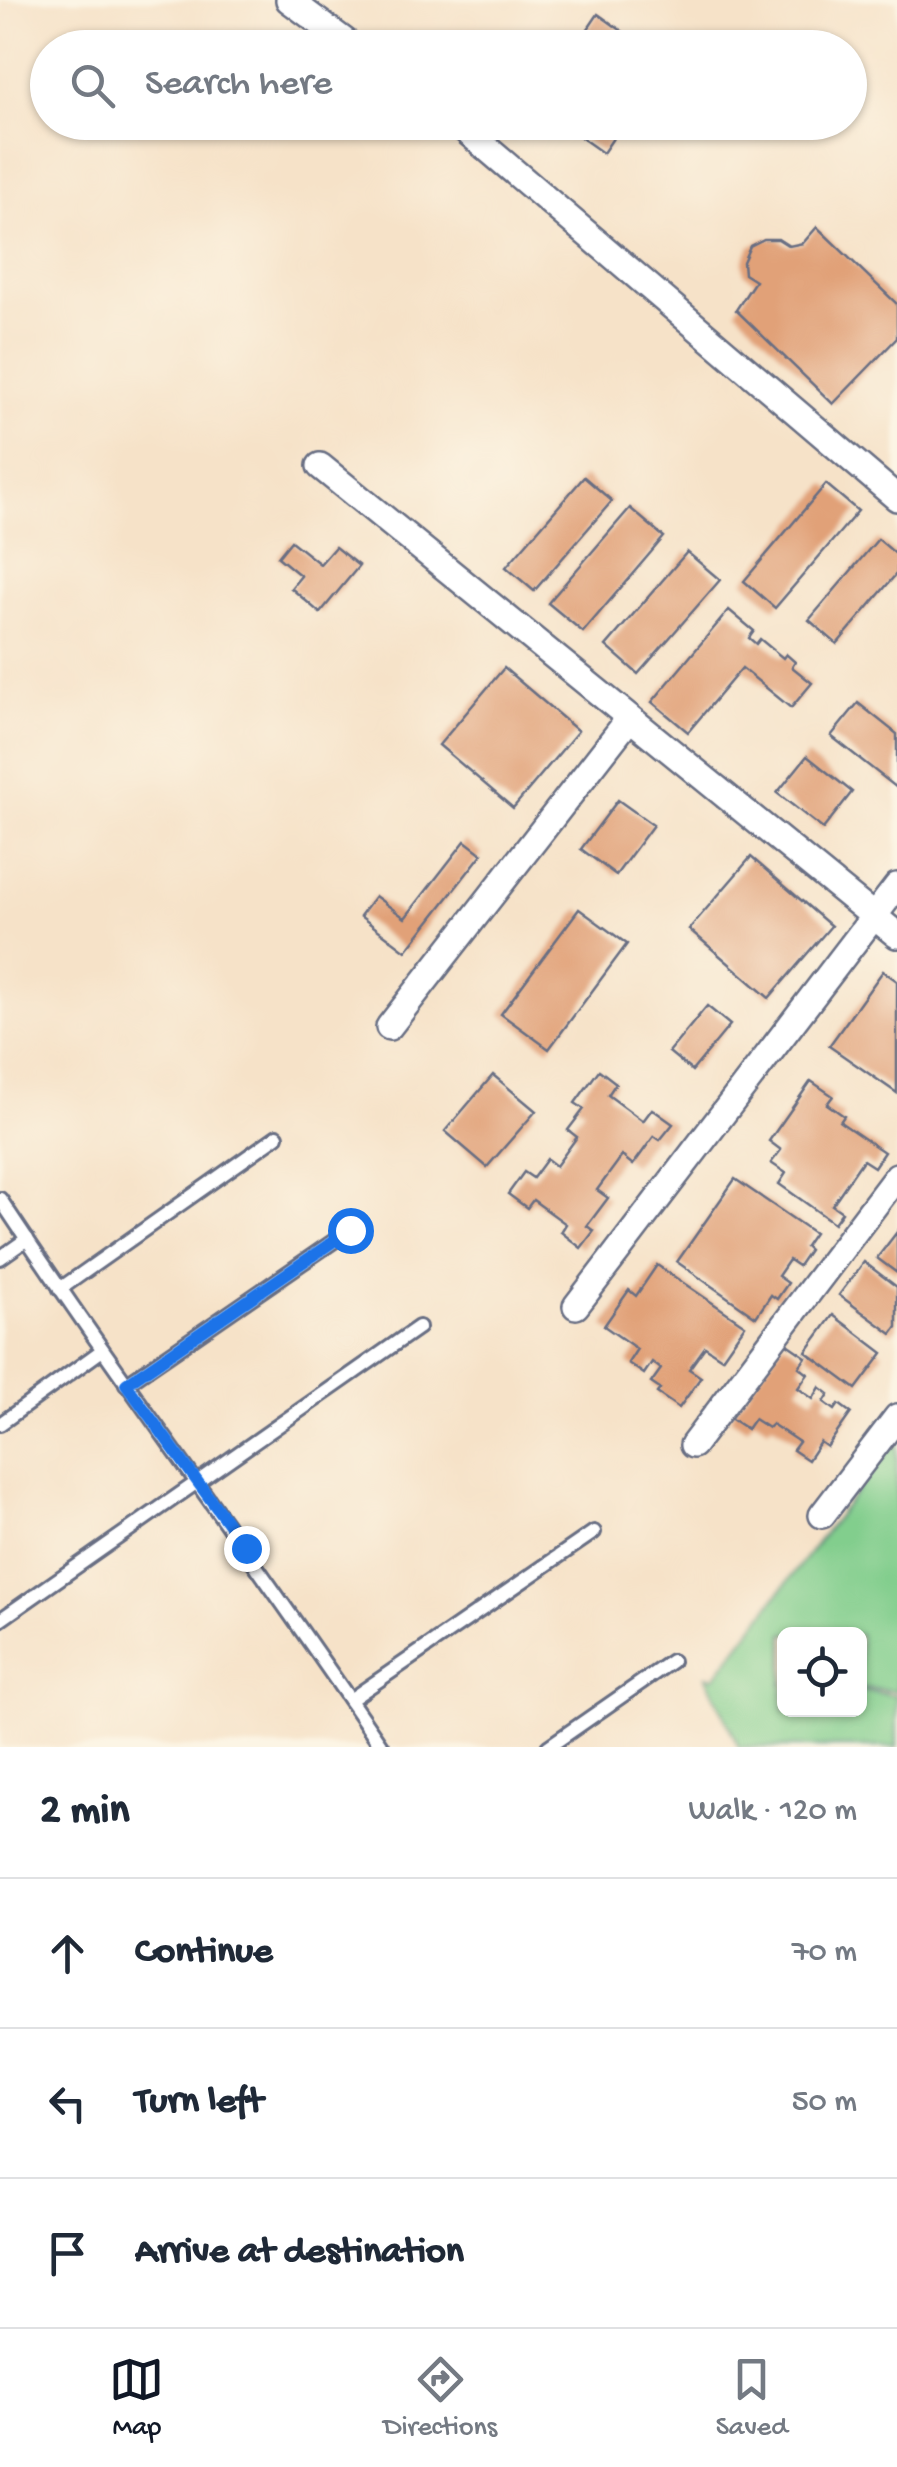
<!DOCTYPE html>
<meta charset="utf-8">
<style>
body{margin:0;font-family:"Gochi Hand",sans-serif;background:#f6f6f7;color:#1f2937}
.controls{position:absolute;right:30px;bottom:30px;display:grid;overflow:hidden;border-radius:15px;box-shadow:0 2px 8px #0004}
.controls button{width:90px;height:90px;display:grid;place-items:center;padding:0;border:0;border-bottom:2px solid #e0e1e3;background:#fff;color:#1f2937;font:50px sans-serif}
.stop{position:absolute;width:30px;height:30px;margin:-22px;border:8px solid #1a73e8;border-radius:50%;background:#fff}
.stop.end{background:#1a73e8;border-color:#fff;box-shadow:0 2px 10px #0008}
.list{margin:0;padding:0;list-style:none}
h2{display:flex;justify-content:space-between;align-items:center;height:130px;margin:0;padding:0 40px;font-size:42px}
h2 small{font-size:32px;font-weight:400;color:#747a83}
.list li{display:grid;grid-template-columns:65px 1fr auto;gap:30px;align-items:center;box-sizing:border-box;height:150px;padding:0 40px;border-top:2px solid #e0e1e3}
.list b{display:block;font-size:38px;white-space:nowrap}
.list em{font-size:32px;font-style:normal;color:#747a83}
.icon{flex:none;width:55px;height:55px;fill:none;stroke:currentColor;stroke-width:2;stroke-linecap:round;stroke-linejoin:round}
.map{position:relative;flex:none;width:897px;height:1747px;overflow:hidden}
.search{position:absolute;background:#fff;box-shadow:0 2px 8px #0004;left:30px;right:30px;top:30px;height:110px;display:flex;align-items:center;gap:25px;box-sizing:border-box;padding:0 35px;border-radius:55px;color:#747a83;font-size:38px}
.sheet{height:580px;background:#fff}
nav{display:flex;justify-content:space-around;align-items:center;box-sizing:border-box;height:140px;border-top:2px solid #e0e1e3;background:#fff;font-size:28px;color:#747a83}
nav a{display:grid;justify-items:center;gap:5px}
nav .on{color:#111827}
.map>svg:first-child{display:block}
</style>
<div class="map">
<svg width="897" height="1747" viewBox="0 0 897 1747">
<rect width="100%" height="100%" fill="#fcf5e5"/>
<filter id="ink" filterUnits="userSpaceOnUse"><feTurbulence type="fractalNoise" baseFrequency=".01" numOctaves="2"/><feDisplacementMap in="SourceGraphic" scale="20" xChannelSelector="R" yChannelSelector="G"/><feConvolveMatrix kernelMatrix="1 2 1 2 8 2 1 2 1" color-interpolation-filters="sRGB"/></filter>
<filter id="wash" filterUnits="userSpaceOnUse"><feTurbulence type="fractalNoise" baseFrequency=".0048" numOctaves="4" result="noise"/><feDisplacementMap in="SourceGraphic" scale="40" xChannelSelector="R" yChannelSelector="G"/><feGaussianBlur stdDeviation="2.25" result="paint"/><feColorMatrix in="noise" values="0 0 0 0 0 0 0 0 0 0 0 0 0 0 0 0 0 1.4 0 .05"/><feComposite in="paint" operator="in"/></filter>
<g filter="url(#wash)">
<rect width="100%" height="100%" fill="#f6e2c8"/>
<path fill="#82ce8d" stroke="#4e7e76" stroke-width="2.5" d="M897,1438V1691L860,1688V1634H784V1682L782,1683L784,1684V1710H860V1691L897,1695V1747H739L706,1676L715,1677Z"/>
<g id="blocks">
<g fill="#e1a178">
<path d="M598,14L646,48H575Z"/>
<path d="M559,122H624L603,153Z"/>
<path d="M817,227L897,304V338L833,404L736,310L755,281L744,274L743,262L750,246L764,239H778L789,246L803,243Z"/>
<path d="M584,477L612,501L534,591L506,567Z"/>
<path d="M826,484L858,511L775,608L744,581Z"/>
<path d="M630,508L664,537L583,632L548,603Z"/>
<path d="M878,539L897,555V573L837,644L809,620Z"/>
<path d="M291,541L320,564L335,547L359,566L320,613L291,588L301,576L278,557Z"/>
<path d="M687,552L720,580L638,674L606,646Z"/>
<path d="M729,610L754,631L749,638L756,644L760,639L783,658L786,654L795,662L792,667L812,683L791,708L742,668L688,732L652,702Z"/>
<path d="M504,668L578,731L513,808L439,745Z"/>
<path d="M858,703L897,734V788L831,736Z"/>
<path d="M807,756L852,792L823,829L777,793Z"/>
<path d="M618,800L653,825L616,875L581,849Z"/>
<path d="M465,841L482,854L406,951L360,916L375,896L405,918Z"/>
<path d="M751,857L831,926L769,998L689,929Z"/>
<path d="M579,909L627,944L549,1049L501,1014Z"/>
<path d="M883,971L897,981V1093L829,1046Z"/>
<path d="M707,1006L730,1025L692,1071L669,1052Z"/>
<path d="M599,1070L616,1083L608,1095L643,1121L652,1109L673,1124L660,1140L654,1136L633,1165L622,1156L597,1190L608,1198L587,1226L594,1231L581,1248L561,1232L566,1224L533,1200L527,1208L508,1194L524,1172L533,1178L547,1159L556,1166L577,1137L568,1130L584,1109L575,1103Z"/>
<path d="M493,1075L536,1111L487,1167L445,1131Z"/>
<path d="M811,1081L833,1096L827,1104L844,1116L840,1122L884,1152L874,1167L863,1160L832,1205L842,1212L834,1223L779,1184L786,1173L771,1163L781,1150L769,1141Z"/>
<path d="M735,1179L814,1233L805,1246L809,1250L798,1266L789,1260L778,1276L788,1283L777,1299L771,1295L756,1317L677,1262Z"/>
<path d="M897,1232V1273L877,1258Z"/>
<path d="M864,1262L897,1287V1327L892,1334L839,1295Z"/>
<path d="M657,1265L745,1325L722,1358L705,1347L689,1369L701,1377L679,1408L657,1393L660,1389L651,1383L661,1369L652,1362L644,1374L628,1363L637,1349L604,1326L629,1290L636,1296Z"/>
<path d="M833,1315L883,1353L856,1389L806,1352Z"/>
<path d="M784,1342L806,1357L799,1367L808,1374L798,1388L813,1399L820,1387L829,1394L824,1402L835,1410L839,1404L851,1413L827,1447L820,1442L808,1460L793,1450L799,1442L772,1424L768,1428L754,1419L747,1429L730,1418Z"/>
</g>
</g>
</g>
<g filter="url(#ink)">
<use href="#blocks" fill-opacity="0" stroke="#686e83" stroke-width="2.5"/>
<g fill="none" stroke-linecap="round" stroke-linejoin="round">
<g stroke="#686e83" stroke-width="18">
<g id="lane">
<path d="M0,1199C123,1385 257,1562 382,1747"/>
<path d="M0,1258L27,1239"/>
<path d="M60,1289L277,1136"/>
<path d="M126,1384L350,1230"/>
<path d="M0,1424L101,1351"/>
<path d="M0,1620L419,1327"/>
<path d="M350,1700L594,1532"/>
<path d="M548,1747L672,1661"/>
</g>
</g>
<g stroke="#686e83" stroke-width="30">
<g id="street">
<path d="M289,0L354,48"/>
<path d="M456,122L897,498"/>
<path d="M320,466L897,935"/>
<path d="M389,1027L629,719"/>
<path d="M576,1306L897,886"/>
<path d="M693,1445L897,1176"/>
<path d="M822,1515L897,1417"/>
</g>
</g>
<use href="#lane" stroke="#fff" stroke-width="12"/>
<use href="#street" stroke="#fff" stroke-width="25"/>
</g>
</g>
<g fill="none" stroke-linecap="round" stroke-linejoin="round" filter="url(#ink)">
<path stroke="#1a73e8" stroke-width="12" d="M246,1548L126,1384L350,1230"/>
</g>
</svg>
<div class="controls">
<button><svg class="icon" aria-label="locate" viewBox="0 0 24 24"><circle cx="12" cy="12" r="6"/><path d="M12 2v4M12 18v4M2 12h4M18 12h4"/></svg></button>
</div>
<div class="stop" style="left:350px;top:1230px"></div>
<div class="stop end" style="left:246px;top:1548px"></div>
<div class="search"><svg class="icon" aria-label="search" viewBox="0 0 24 24"><circle cx="10" cy="10" r="6"/><path d="M15 15l6 6"/></svg>Search here</div>
</div>
<section class="sheet">
<h2>2 min<small>Walk · 120 m</small></h2>
<ul class="list">
<li><svg class="icon" aria-label="ahead" viewBox="0 0 24 24"><path d="M12 20V5M6 11l6-6 6 6"/></svg><div><b>Continue</b></div><em>70 m</em></li>
<li><svg class="icon" aria-label="left" viewBox="0 0 24 24"><path d="M17 20v-9H6M10 6l-5 5 5 5"/></svg><div><b>Turn left</b></div><em>50 m</em></li>
<li><svg class="icon" aria-label="arrive" viewBox="0 0 24 24"><path d="M6 21V4h12l-3 4 3 4H6"/></svg><div><b>Arrive at destination</b></div></li>
</ul>
</section>
<nav>
<a class="on"><svg class="icon" aria-label="map" viewBox="0 0 24 24"><path d="M3 6l6-2 6 2 6-2v14l-6 2-6-2-6 2zM9 4v14M15 6v14"/></svg>Map</a>
<a><svg class="icon" aria-label="directions" viewBox="0 0 24 24"><path d="M12 3l9 9-9 9-9-9zM9 14v-3h6M13 9l2 2-2 2"/></svg>Directions</a>
<a><svg class="icon" aria-label="saved" viewBox="0 0 24 24"><path d="M7 4h10v16l-5-4-5 4z"/></svg>Saved</a>
</nav>
